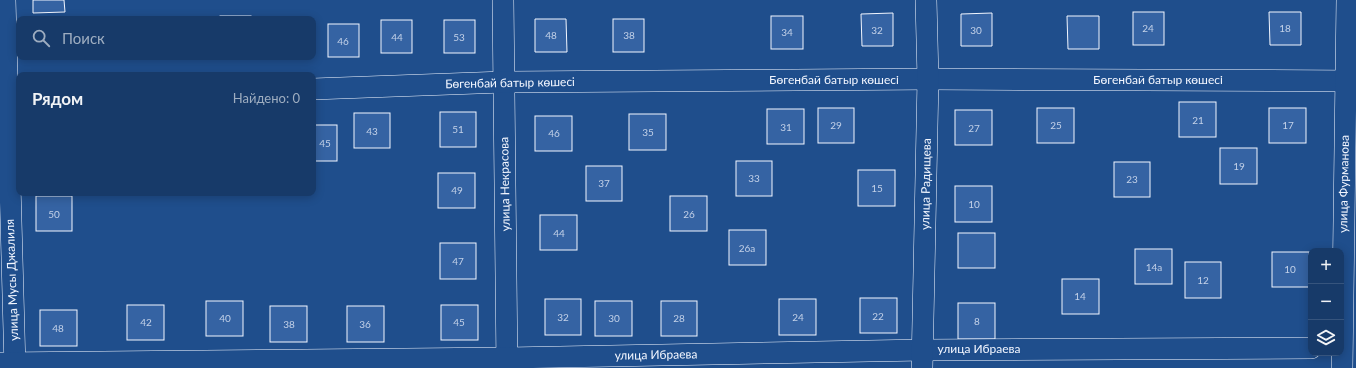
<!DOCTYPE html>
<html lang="ru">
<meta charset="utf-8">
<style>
body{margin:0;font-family:Lato,sans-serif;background:#244571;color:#f1f3f6}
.controls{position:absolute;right:12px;bottom:12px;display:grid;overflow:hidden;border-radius:8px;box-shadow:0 2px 10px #0003}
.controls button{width:36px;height:36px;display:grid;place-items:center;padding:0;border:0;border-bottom:1px solid #36547d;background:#173a69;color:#f1f3f6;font:20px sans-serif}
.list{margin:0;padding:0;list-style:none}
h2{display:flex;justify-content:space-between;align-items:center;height:52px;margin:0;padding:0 16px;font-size:17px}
h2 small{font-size:13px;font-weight:400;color:#9eadc0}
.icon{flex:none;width:22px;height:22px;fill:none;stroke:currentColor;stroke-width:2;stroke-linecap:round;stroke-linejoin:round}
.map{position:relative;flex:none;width:1356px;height:368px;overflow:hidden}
.search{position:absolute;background:#173a69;box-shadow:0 2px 10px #0003;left:16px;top:16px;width:300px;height:44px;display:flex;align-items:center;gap:10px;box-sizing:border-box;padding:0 14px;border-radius:8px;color:#9eadc0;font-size:15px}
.panel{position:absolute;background:#173a69;box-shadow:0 2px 10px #0003;left:16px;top:72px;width:300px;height:124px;border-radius:8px}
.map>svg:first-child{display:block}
</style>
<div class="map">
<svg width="1356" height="368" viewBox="0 0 1356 368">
<rect width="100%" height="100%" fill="#1f4e8c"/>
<g fill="#3563a3" stroke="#f2f6ff">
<path d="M33,0H64L65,12L33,13Z"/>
<rect x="1133" y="12" width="31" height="33"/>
<path d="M1269,12H1301V45H1270Z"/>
<path d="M893,13V46H862L861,14Z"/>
<path d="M992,13V46H961V14Z"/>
<rect x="220" y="16" width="31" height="3"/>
<rect x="771" y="16" width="32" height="33"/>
<path d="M1067,16H1099V49H1068Z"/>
<path d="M119,17V19H87V18Z"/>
<path d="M201,17V19H169V18Z"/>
<path d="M535,19H566L567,52H535Z"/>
<rect x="613" y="19" width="31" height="33"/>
<rect x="381" y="20" width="31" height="33"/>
<rect x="444" y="20" width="31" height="33"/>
<rect x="328" y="24" width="31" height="33"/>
<rect x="1179" y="102" width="37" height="35"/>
<rect x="818" y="108" width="36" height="35"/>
<rect x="1037" y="108" width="37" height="35"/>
<rect x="1269" y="108" width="37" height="35"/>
<rect x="767" y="109" width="37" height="35"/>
<rect x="955" y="110" width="37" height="35"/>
<rect x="440" y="112" width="36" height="35"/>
<rect x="354" y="113" width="36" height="35"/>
<rect x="629" y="114" width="37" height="36"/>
<rect x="535" y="116" width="37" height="35"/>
<rect x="313" y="125" width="24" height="36"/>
<rect x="1220" y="148" width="37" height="36"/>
<rect x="736" y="161" width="36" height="35"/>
<rect x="1114" y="162" width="36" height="35"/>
<rect x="586" y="166" width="36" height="35"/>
<rect x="858" y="170" width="37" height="36"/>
<rect x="438" y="173" width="37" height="35"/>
<rect x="955" y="186" width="37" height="36"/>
<rect x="36" y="196" width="36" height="35"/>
<rect x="670" y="196" width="37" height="35"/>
<rect x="540" y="215" width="37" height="35"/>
<rect x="729" y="230" width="37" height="35"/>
<rect x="958" y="233" width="37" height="35"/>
<rect x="440" y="243" width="36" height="36"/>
<rect x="1135" y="249" width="37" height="35"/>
<rect x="1272" y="252" width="37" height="35"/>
<rect x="1185" y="262" width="36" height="36"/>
<rect x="1062" y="279" width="37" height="35"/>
<rect x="860" y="298" width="37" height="35"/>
<rect x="545" y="299" width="36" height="36"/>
<rect x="779" y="299" width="37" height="36"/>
<rect x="206" y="301" width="37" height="35"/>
<rect x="595" y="301" width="37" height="35"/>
<rect x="661" y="301" width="36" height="35"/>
<rect x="958" y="303" width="37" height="36"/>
<rect x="127" y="305" width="37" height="35"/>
<rect x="441" y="305" width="37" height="35"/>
<rect x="270" y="306" width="37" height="36"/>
<rect x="347" y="306" width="37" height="36"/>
<rect x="40" y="310" width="37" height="36"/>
</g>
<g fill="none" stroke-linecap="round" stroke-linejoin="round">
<g stroke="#f2f6ff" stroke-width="22">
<g id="street">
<path d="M5,0L15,368"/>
<path d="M503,0L507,368"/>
<path d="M313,89L504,82L928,79L1356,81"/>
<path d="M0,363L507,358L923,350L1311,348"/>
<path d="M922,368L928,79L926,0"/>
<path d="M1342,368L1347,0"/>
</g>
</g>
<use href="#street" stroke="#1f4e8c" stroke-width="21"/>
</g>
<g text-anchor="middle" stroke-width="3" stroke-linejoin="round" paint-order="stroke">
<g font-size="10" fill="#c3d1e8">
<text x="1148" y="32">24</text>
<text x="1285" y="32">18</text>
<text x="877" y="34">32</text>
<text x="976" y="34">30</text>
<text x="787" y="36">34</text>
<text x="551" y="39">48</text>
<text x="629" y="39">38</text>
<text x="397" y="41">44</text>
<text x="459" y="41">53</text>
<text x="343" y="45">46</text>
<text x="1198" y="124">21</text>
<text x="836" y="129">29</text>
<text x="1056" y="129">25</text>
<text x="1288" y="129">17</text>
<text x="786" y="131">31</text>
<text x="974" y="132">27</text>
<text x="458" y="133">51</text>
<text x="372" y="135">43</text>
<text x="648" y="136">35</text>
<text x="554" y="137">46</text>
<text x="325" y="147">45</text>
<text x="1239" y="170">19</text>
<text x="754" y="182">33</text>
<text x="1132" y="183">23</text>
<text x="604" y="187">37</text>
<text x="877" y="192">15</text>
<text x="457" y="194">49</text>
<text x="974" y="208">10</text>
<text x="54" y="218">50</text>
<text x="689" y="218">26</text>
<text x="559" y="237">44</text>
<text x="747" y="252">26а</text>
<text x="458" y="265">47</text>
<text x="1154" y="271">14а</text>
<text x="1290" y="273">10</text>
<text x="1203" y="284">12</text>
<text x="1080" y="300">14</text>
<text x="878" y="320">22</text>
<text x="563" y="321">32</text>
<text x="798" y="321">24</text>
<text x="225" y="322">40</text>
<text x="614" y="322">30</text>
<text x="679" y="322">28</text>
<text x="977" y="325">8</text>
<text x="146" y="326">42</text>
<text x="459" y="326">45</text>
<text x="289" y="328">38</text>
<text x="365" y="328">36</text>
<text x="58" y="332">48</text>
</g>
<g font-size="12" fill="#f2f6ff" stroke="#1f4e8c">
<text x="834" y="84">Бөгенбай батыр көшесі</text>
<text x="1158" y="84">Бөгенбай батыр көшесі</text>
<text transform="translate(510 83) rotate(-1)" y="4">Бөгенбай батыр көшесі</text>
<text transform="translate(505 184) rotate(-91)" y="4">улица Некрасова</text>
<text transform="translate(926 184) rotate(-89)" y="4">улица Радищева</text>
<text transform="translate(1344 184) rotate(-89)" y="4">улица Фурманова</text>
<text transform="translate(12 280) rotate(-92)" y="4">улица Мусы Джалиля</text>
<text x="979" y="353">улица Ибраева</text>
<text transform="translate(656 355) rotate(-1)" y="4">улица Ибраева</text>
</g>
</g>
</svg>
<div class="controls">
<button>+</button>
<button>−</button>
<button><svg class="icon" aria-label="layers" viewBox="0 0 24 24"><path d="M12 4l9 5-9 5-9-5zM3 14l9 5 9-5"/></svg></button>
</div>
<div class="search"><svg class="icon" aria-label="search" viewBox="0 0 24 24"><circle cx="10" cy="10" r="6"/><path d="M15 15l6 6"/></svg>Поиск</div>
<section class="panel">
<h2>Рядом<small>Найдено: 0</small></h2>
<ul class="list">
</ul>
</section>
</div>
